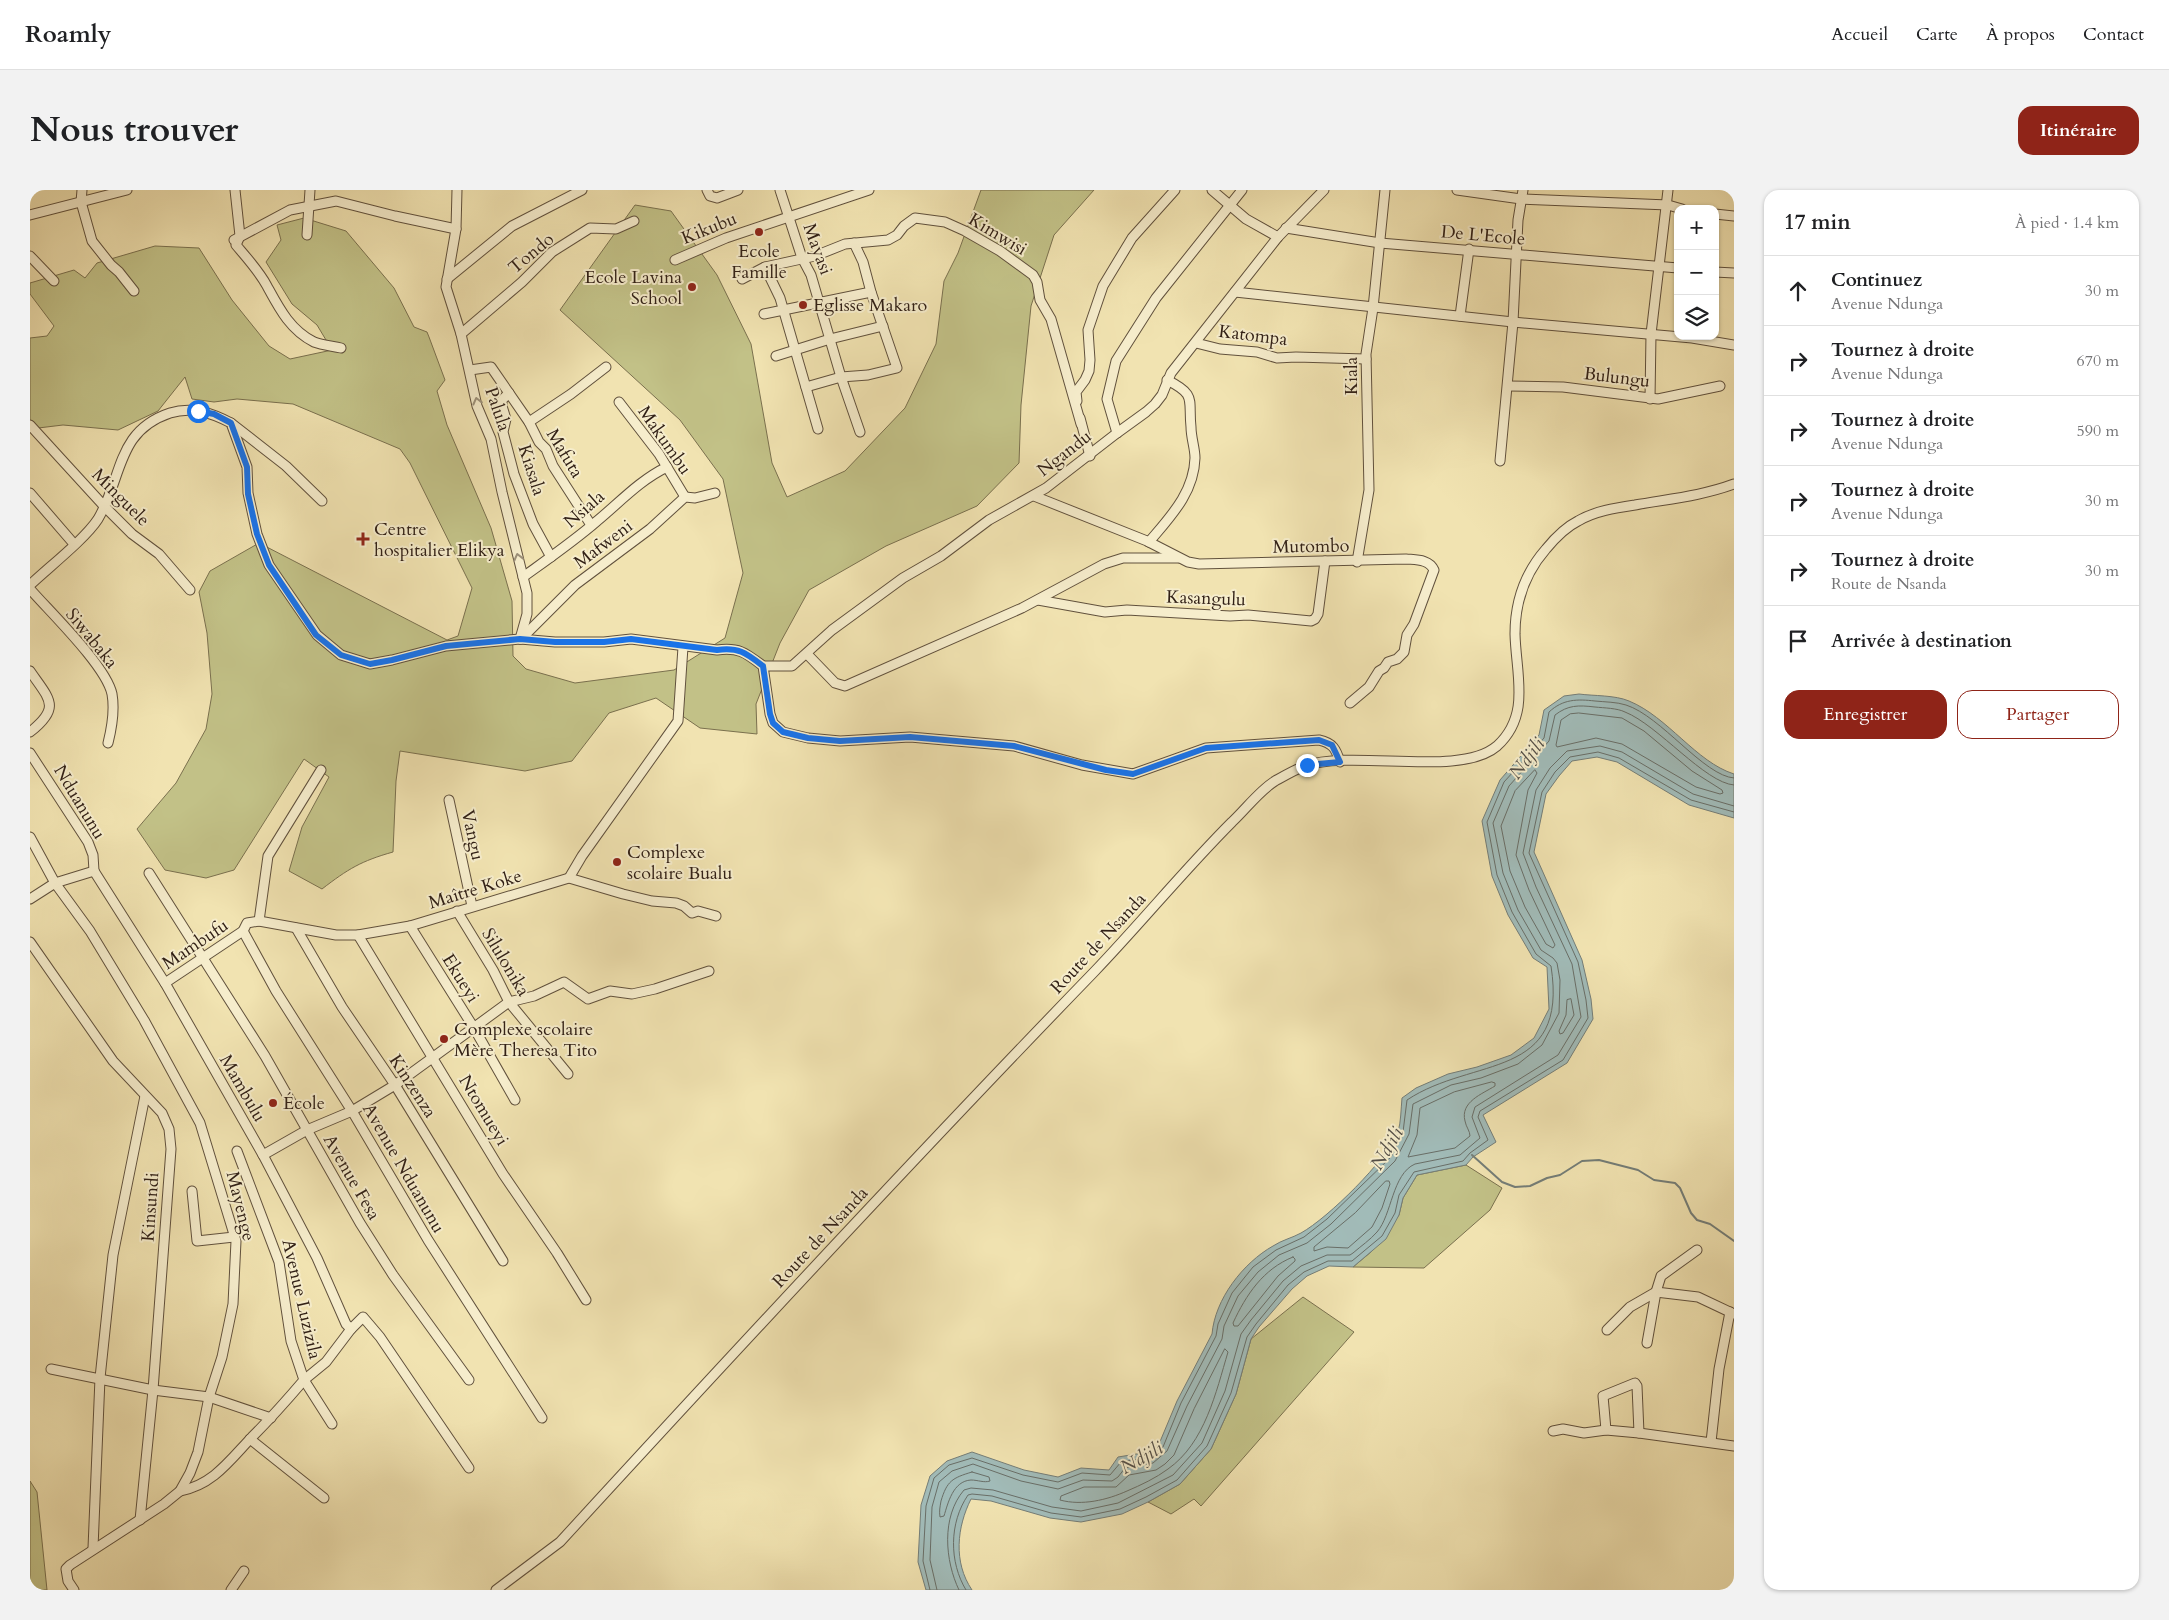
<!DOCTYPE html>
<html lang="fr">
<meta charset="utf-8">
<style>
body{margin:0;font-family:Cardo,serif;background:#f2f2f2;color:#202124}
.controls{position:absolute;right:15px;top:15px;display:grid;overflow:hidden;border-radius:10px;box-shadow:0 1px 4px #0004}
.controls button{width:45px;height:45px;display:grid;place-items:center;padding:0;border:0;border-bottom:1px solid #e0e0e0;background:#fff;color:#202124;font:25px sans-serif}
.stop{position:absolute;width:15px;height:15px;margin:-11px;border:4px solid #1a73e8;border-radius:50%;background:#fff}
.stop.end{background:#1a73e8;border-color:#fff;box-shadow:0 1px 5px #0008}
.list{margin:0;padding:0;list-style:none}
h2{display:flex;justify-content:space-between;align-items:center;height:65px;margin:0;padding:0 20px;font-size:21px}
h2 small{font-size:16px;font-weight:400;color:#757577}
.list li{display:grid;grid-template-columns:32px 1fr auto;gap:15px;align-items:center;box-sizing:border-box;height:70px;padding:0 20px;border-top:1px solid #e0e0e0}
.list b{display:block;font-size:19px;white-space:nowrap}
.list p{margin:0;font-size:16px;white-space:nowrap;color:#757577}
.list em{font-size:16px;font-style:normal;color:#757577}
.actions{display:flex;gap:10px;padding:15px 20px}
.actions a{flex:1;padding:11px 0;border:1px solid #8f2418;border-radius:15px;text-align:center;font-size:18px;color:#8f2418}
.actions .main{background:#8f2418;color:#fff}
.icon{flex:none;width:28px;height:28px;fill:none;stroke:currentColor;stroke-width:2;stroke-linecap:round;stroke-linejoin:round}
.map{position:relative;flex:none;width:1704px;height:1400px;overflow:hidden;border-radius:15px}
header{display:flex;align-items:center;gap:30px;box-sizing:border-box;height:70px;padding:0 25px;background:#fff;border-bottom:1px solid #e0e0e0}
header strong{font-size:24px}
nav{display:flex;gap:28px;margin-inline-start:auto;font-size:18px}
.intro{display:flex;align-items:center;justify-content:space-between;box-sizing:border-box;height:120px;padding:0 30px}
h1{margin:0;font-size:35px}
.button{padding:12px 22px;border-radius:15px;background:#8f2418;color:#fff;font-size:18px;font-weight:700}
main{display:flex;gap:30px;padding:0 30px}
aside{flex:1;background:#fff;border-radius:15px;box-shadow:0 1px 4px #0004}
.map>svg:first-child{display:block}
</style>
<header>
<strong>Roamly</strong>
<nav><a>Accueil</a><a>Carte</a><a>À propos</a><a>Contact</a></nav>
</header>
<div class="intro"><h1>Nous trouver</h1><a class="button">Itinéraire</a></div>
<main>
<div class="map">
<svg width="1704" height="1400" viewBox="0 0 1704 1400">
<rect width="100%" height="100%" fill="#f1e3b1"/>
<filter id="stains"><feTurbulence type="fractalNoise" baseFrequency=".004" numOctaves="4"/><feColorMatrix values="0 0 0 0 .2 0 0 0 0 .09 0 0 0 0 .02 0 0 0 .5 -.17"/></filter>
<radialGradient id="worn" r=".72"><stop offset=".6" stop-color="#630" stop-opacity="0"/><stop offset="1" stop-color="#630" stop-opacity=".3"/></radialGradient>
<g fill="#c2c187" stroke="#7a704e">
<path d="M951,0H1064L1024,45L1001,116L991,215L989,273L947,316L856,356L779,400L750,453L726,514L727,544L670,538L626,508L579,523L542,571L495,581L370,561L366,591L363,662C331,671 318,679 292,699L259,681L272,637L299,587L274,569L204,680L176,688L135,680L107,639L146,593L176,539L182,504L177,443L169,402L180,381L229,353L417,450L428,446L442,398L380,273L370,259L263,214L207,209L184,212L162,209L155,187L128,221L88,240L33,235L0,239V148L17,146L24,136L0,104V93L44,80L55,88L67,73L125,56L169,58L202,110L239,156L260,169L302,160L287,135L262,114L236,72L251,50L247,35L274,28L316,41L364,98L384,137L397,142L399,147L415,190L407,201L417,235L461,338L482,411L483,466L496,479L545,493L644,480L695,448L713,383L693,289L650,230L530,120L605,15L641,21L687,85L721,154L742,273L757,307L815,281L875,218L906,154L914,91L928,63Z"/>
<path d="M1436,975L1472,998L1460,1020L1394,1078L1323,1077L1341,1062L1369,1025L1373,1008L1387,985Z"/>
<path d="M1273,1107L1324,1142L1171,1316L1164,1309L1141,1324L1118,1312L1150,1294L1181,1259L1206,1204L1221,1149Z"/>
<path d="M0,1291L7,1302L17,1400H0Z"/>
</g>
<path fill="#a1bbb8" stroke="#747d77" d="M1549,504C1564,506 1585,505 1599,511C1638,527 1666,572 1704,584V628L1659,615L1587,572L1567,567L1542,571L1529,586L1516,604L1504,662L1552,770L1561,809L1563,829L1537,873L1453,925L1466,952L1443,967L1436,975L1387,985L1373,1008L1369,1025L1356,1049L1323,1077L1299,1076L1277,1086L1262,1099L1229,1137L1221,1149L1206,1204L1181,1259L1150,1294L1118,1312L1092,1324L1051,1332L1020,1328L961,1311L941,1309C927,1337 923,1372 942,1400H896L888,1372L891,1315L900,1286L917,1271L942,1262L994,1280L1028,1287L1051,1278L1079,1280L1088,1267L1119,1262L1129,1254L1147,1211L1182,1144C1185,1109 1213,1073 1243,1056C1252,1050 1262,1048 1271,1043C1298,1028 1357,970 1368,942C1371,932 1371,918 1372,908L1386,898L1418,884L1447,877L1481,865L1504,848L1519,819L1517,777L1503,768L1478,725L1462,686L1452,631L1470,590L1509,545L1514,520L1534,506Z"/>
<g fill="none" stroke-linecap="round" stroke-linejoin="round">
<g stroke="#696e67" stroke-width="1">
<path d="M1549,523L1592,528L1614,541L1662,581L1692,600L1693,603L1690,604L1666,597L1592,554L1566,548L1527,557L1526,555L1531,530L1540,524Z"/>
<path d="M1505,580L1507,583L1498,600L1486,665L1499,700L1525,755L1523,758L1516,754L1495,717L1480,681L1471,636L1485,601Z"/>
<path d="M1541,809L1544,825L1533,843L1530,844L1529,841L1536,825L1537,810Z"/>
<path d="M1462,892L1465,893V896C1452,904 1430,912 1435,931C1436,937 1440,941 1440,946L1425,958L1378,967L1387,945L1390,918L1424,902Z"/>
<path d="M1356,991H1359L1360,994L1352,1018L1342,1037L1318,1058L1297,1057L1284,1061V1057L1325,1023Z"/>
<path d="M1263,1067L1265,1069V1071L1248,1086L1208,1136H1204L1203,1133C1216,1105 1233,1079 1263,1067Z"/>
<path d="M1195,1159L1198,1162C1186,1202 1175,1253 1138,1279C1126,1288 1111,1295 1097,1301C1077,1310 1052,1316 1030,1310L1031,1306L1054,1297H1086L1099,1285L1126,1280L1135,1274L1144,1265L1164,1219Z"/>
<path d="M942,1282L959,1287L960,1291C954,1293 948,1290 941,1290C923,1291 918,1313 914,1326L910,1327C909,1321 910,1317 911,1311C917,1291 922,1288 942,1282Z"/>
<path d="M900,1400L893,1371L896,1316L904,1288L919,1275L942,1268L993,1285L1028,1292L1052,1283L1080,1285L1091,1272L1120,1267L1133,1257L1151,1213L1186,1146L1188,1134L1202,1103L1223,1077L1246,1060L1274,1047L1297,1029L1361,967L1373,942L1377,910C1443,866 1539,891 1521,776L1506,764L1482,722L1467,685L1457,632L1474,592L1514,548L1519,522C1533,509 1547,509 1565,511C1575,512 1587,512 1596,515C1631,526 1674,586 1704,588"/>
<path d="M907,1400L900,1370L902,1317L909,1292L922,1281L943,1274L991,1291L1028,1299L1053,1290L1082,1291L1088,1287L1095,1278L1123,1273L1137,1261L1157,1216L1192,1149L1194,1136L1208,1106L1228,1082L1249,1065L1277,1053L1301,1034L1365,971L1379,944L1383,914L1421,895L1451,888L1488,874L1512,855L1529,823L1530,790L1527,773L1523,768L1511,760L1488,720L1473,683L1463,633L1479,596L1519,551L1525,525C1538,515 1548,515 1565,517C1574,518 1587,518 1595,522C1628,535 1675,593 1704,595"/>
<path d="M929,1400C915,1371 911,1327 934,1300L941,1298L963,1300L1022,1317L1051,1321L1088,1313L1143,1285L1172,1253L1195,1201L1211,1144L1221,1130L1253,1091L1271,1076L1297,1065H1320L1323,1063C1331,1056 1340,1050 1347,1042C1362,1025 1362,984 1385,974L1430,965L1450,948L1442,927L1445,917L1528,865L1551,827L1542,774L1506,697L1493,663L1506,600L1520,578L1537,561L1570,556L1592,562L1663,604L1704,616"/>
<path d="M936,1400C919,1372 919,1333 938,1305L942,1304L962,1306L1021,1323L1051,1327L1090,1319L1116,1307L1147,1290L1177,1256L1201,1203L1217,1147L1226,1134L1258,1095L1274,1082L1298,1071H1322L1352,1046L1365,1023L1369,1005L1384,982L1433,971L1440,963L1458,950L1448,927L1450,921L1533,870L1558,828L1556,810L1548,772L1499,663L1512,602L1525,582L1540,567L1568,562L1589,568L1661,610L1704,622"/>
</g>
<path stroke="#747d77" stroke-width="2" d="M1442,965L1472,992L1485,997L1500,996L1517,988L1530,985L1552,971L1569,970L1608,980L1624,990L1645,993L1650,998L1661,1023L1667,1030L1680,1034L1704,1051"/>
<g stroke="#61513d" stroke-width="11">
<g id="minor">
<path d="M52,0L51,12L62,51L81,75L89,82L104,101"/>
<path d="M205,0L210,46L206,55C217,68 229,81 237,96C249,118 260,140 284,152C292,155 302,156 311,158"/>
<path d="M427,0L426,39L416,97L431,144L447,216L461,249L472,302L497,403V424L490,449"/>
<path d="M677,0L680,6L687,8L708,0"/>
<path d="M750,0L772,68L781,85L811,187L830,242"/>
<path d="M1182,0L1216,29L1248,47"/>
<path d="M1427,0L1491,9L1638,15L1652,19"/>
<path d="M1685,24L1704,26"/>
<path d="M0,25L97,0"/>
<path d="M1256,38L1350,53L1648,78"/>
<path d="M277,45L280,0"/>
<path d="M204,50L260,20L306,11L365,26L426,39"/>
<path d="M0,66L24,91"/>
<path d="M645,70L696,48L839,0"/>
<path d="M735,77L750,108L788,239"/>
<path d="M1685,82L1704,83"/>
<path d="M417,89L482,36L552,0"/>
<path d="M712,89L735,77L785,66L815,54L858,50L867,45L874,36L885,28L915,32L935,41L970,61L1003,85L1007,92L1010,110L1021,129L1051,234"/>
<path d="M1205,102L1483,132L1662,148L1704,155"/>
<path d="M734,124L841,102"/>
<path d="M1430,126L1439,59"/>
<path d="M431,144L492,92L522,62L560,38L586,39L604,31"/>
<path d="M1166,153L1190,159L1227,162L1247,168L1266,167L1336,169"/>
<path d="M746,166L800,149L853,136"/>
<path d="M440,180L461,177L499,232L509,252L516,259L523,276L561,335"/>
<path d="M1478,196L1533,197L1628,209L1690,196"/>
<path d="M776,197L811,187L838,185L867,178L841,102L833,72L824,53"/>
<path d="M479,203L472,210V216L476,229L473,242L484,284L503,334L521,367"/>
<path d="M1620,209L1621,144L1638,0"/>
<path d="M1047,211L1046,202L1055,190L1059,181L1060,170L1058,140L1073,96L1102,48L1145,0"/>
<path d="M589,212L629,264L655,307"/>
<path d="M1050,228L1060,266"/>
<path d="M499,232L541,204L576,177"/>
<path d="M201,233L256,276L292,311"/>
<path d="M0,235L74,316L102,344L129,364L160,400"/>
<path d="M1087,243L1077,209L1086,171L1126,108L1212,0"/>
<path d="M1470,271L1483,132L1488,30L1493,0"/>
<path d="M0,303L44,354"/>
<path d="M1004,306L1117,351L1158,372L1169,374L1376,369C1386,370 1399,369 1404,380L1384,434L1377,445L1374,462L1367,469L1358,472L1354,478L1349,481L1339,497L1320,513"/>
<path d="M1119,352C1140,327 1164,303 1165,268C1165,258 1161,248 1161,237C1158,209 1167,205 1137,190"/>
<path d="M1327,372L1339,300L1336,164L1343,118L1355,0"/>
<path d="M493,387C518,369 544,351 567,331C590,312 610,290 637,277"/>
<path d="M0,395C19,377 55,349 68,329C93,287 86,241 140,223C162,216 182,223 201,233L217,277L218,303L227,344L239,375L287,445L311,465L340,474L362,470L416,456L490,449L525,452H574L601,449L687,460C709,457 716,463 733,476L740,524L743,533L753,542L778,548L810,551L880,547L984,556L1052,575L1103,584L1176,558L1289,550C1303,553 1306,559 1310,572"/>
<path d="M0,399C21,423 76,476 82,504C85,521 82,537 78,553"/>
<path d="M1008,410L1075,422L1097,420L1200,426L1218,425L1281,431L1285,429L1288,424L1295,371"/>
<path d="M491,449L545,395L620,339L655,307L665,308L685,303"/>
<path d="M777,464L805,493L815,496L992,418L1074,374L1093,368H1148"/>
<path d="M733,476H762L802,440L873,388L911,366L959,330L1016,298L1087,243L1116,222L1125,214L1132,205L1141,183L1248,47L1294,0"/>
<path d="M0,481C19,509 32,517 0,542"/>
<path d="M0,563L58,652L63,665L64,681"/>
<path d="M419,610L442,716"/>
<path d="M0,647L25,693L60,741L114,830L170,933L206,1051L203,1114L192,1167L179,1207L168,1262L160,1283L150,1301L134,1314L40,1375L36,1379L38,1391L44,1400"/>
<path d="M64,681L135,793L233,965L287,1068L316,1134L321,1139L296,1172L274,1190L302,1234"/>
<path d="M119,683L235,866L330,1033L363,1085L439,1190"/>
<path d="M539,688L552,666L648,531L653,457"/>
<path d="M0,709L25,693L64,681"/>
<path d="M427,721L463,780L479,812L538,884"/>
<path d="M229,731L238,666L291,580"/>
<path d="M380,736L444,838L485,910"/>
<path d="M266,738L312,817L365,895L473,1071"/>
<path d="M213,741L246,801L322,921L398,1050L512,1228"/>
<path d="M328,745L473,984L527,1063L556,1110"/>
<path d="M0,752L83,871L132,923L139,939L141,959L123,1200L110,1330"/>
<path d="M135,793L213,741L217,733L229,731L306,745H328L380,736L539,688L593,704L622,711L646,713L654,716L662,723L668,721L686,726"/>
<path d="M233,965L277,940L322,921L365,895L479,812L504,806L534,792L558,809L580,801L602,804L625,799L679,781"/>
<path d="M162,1001L167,1051L204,1047"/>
<path d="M321,1139L333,1127L350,1147L439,1278"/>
<path d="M1577,1140L1600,1117L1626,1102L1668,1107L1704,1124"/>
<path d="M1617,1153L1626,1102L1631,1086L1667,1060"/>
<path d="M21,1179L123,1200L179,1207L241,1228"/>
<path d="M1605,1193L1607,1196L1609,1243L1576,1240L1573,1206Z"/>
<path d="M1523,1241L1533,1239L1554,1243L1576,1240"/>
<path d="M1609,1243L1704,1256"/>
<path d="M220,1249L294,1308"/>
<path d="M1681,1252L1689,1179L1700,1122"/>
<path d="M150,1301C183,1295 200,1270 222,1247C240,1229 257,1210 274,1190L261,1151L249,1072L207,961"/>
<path d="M63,1358L70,1188L83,1065L115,906"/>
<path d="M201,1400L214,1381"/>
<path d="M466,1400L530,1352C706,1160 883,969 1064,782C1111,733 1154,680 1202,632C1216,619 1229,601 1245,591C1254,586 1266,579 1275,576C1324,559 1430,588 1467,556C1501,525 1486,485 1485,444C1485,413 1495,383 1516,359C1525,348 1536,337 1548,331C1565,321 1585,318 1605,315C1638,309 1672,306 1704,294"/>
</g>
</g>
<use href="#minor" stroke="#f6edcc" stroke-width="9"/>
</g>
<defs><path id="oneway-chevron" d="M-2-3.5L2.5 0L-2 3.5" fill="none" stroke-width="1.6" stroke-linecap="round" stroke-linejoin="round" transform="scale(1.25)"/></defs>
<g stroke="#9d917a">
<use href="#oneway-chevron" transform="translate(447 211) rotate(-104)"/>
<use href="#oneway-chevron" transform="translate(488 367) rotate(-104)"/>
</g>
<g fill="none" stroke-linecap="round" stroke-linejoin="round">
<path stroke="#1a73e8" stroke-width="6" d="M168,221L184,224L201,233L217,277L218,304L227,344L239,375L286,445L311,465L340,474L362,470L416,456L490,449L525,452H574L601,449L687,460C709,457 716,463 733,476L740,524L743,533L753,542L778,548L810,551L880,547L984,556L1076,580L1103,584L1176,558L1289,550L1302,555L1310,572L1277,575"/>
</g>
<g fill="#8f2418" stroke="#f6edcc" stroke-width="2">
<circle cx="729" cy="42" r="5"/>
<circle cx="662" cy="97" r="5"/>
<circle cx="773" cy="115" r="5"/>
<path d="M330.5 341.5h5v5h5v5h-5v5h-5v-5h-5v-5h5z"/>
<circle cx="587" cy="672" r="5"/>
<circle cx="414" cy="849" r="5"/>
<circle cx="243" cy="913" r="5"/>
</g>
<g text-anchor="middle" stroke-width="4" stroke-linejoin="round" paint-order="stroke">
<g font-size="18" fill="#312016" stroke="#f6edcc">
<text transform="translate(679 38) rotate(-22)" y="6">Kikubu</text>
<text transform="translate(968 44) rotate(31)" y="6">Kimwisi</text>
<text transform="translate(1453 45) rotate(5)" y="6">De L'Ecole</text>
<text transform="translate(788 59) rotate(70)" y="6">Mayasi</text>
<text transform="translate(501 63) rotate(-40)" y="6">Tondo</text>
<text transform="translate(1223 145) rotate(7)" y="6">Katompa</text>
<text transform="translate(1321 186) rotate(-90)" y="6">Kiala</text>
<text transform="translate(1587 187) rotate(7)" y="6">Bulungu</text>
<text transform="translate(468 219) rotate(71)" y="6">Palula</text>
<text transform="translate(635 250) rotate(55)" y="6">Makumbu</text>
<text transform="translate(535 263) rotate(59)" y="6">Mafuta</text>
<text transform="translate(1034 263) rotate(-38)" y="6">Ngandu</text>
<text transform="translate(502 280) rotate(72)" y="6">Kiasala</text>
<text transform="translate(91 307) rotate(45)" y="6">Minguele</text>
<text transform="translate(554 319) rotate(-41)" y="6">Nsiala</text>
<text transform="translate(573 354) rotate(-37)" y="6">Mafweni</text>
<text transform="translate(1281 356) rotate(-1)" y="6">Mutombo</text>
<text transform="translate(1176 408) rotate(2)" y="6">Kasangulu</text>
<text transform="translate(62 448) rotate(51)" y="6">Siwabaka</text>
<text transform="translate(50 612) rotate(59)" y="6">Nduanunu</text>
<text transform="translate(443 645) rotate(78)" y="6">Vangu</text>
<text transform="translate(445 699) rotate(-17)" y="6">Maître Koke</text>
<text transform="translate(1068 753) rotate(-47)" y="6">Route de Nsanda</text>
<text transform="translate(165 754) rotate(-34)" y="6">Mambufu</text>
<text transform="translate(476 772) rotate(59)" y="6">Silulonika</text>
<text transform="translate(431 788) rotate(58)" y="6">Ekueyi</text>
<text transform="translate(383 896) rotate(57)" y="6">Kinzenza</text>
<text transform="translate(213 898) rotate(60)" y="6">Mambulu</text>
<text transform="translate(454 920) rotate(59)" y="6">Ntomueyi</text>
<text transform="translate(374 978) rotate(60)" y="6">Avenue Nduanunu</text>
<text transform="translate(322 987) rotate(60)" y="6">Avenue Fesa</text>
<text transform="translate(211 1016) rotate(76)" y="6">Mayenge</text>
<text transform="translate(120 1017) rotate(-86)" y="6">Kinsundi</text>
<text transform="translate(790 1047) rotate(-47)" y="6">Route de Nsanda</text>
<text transform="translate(272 1109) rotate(77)" y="6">Avenue Luzizila</text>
</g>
<g font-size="18" fill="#312016" stroke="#f6edcc" text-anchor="start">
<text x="729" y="67" text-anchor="middle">Ecole<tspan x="729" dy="21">Famille</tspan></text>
<text x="652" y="93" text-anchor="end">Ecole Lavina<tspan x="652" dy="21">School</tspan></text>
<text x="783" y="121">Eglisse Makaro</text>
<text x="344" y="345">Centre<tspan x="344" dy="21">hospitalier Elikya</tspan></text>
<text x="597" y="668">Complexe<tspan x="597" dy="21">scolaire Bualu</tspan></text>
<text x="424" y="845">Complexe scolaire<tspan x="424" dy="21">Mère Theresa Tito</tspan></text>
<text x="253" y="919">École</text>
</g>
<g font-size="19" font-style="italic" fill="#534e47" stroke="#f6edcc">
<text transform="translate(1496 568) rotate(-53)" y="7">Ndjili</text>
<text transform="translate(1356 958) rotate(-59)" y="7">Ndjili</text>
<text transform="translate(1111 1267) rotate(-30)" y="7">Ndjili</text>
</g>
</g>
<rect width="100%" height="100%" filter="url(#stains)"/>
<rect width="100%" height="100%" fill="url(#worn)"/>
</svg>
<div class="controls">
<button>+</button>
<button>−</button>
<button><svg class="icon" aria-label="layers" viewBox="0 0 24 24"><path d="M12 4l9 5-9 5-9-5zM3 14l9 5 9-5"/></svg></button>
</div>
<div class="stop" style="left:168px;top:221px"></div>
<div class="stop end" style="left:1277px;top:575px"></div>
</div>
<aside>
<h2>17 min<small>À pied · 1.4 km</small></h2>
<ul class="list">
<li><svg class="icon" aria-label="ahead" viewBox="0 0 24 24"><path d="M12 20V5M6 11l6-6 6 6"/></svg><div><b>Continuez</b><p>Avenue Ndunga</p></div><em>30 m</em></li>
<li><svg class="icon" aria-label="right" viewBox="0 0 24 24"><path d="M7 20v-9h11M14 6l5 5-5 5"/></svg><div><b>Tournez à droite</b><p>Avenue Ndunga</p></div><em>670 m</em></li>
<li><svg class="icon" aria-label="right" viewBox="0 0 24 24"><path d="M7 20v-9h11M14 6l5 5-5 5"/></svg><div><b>Tournez à droite</b><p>Avenue Ndunga</p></div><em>590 m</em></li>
<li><svg class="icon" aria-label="right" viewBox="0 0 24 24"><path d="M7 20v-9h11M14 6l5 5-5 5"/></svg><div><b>Tournez à droite</b><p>Avenue Ndunga</p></div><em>30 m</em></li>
<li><svg class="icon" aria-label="right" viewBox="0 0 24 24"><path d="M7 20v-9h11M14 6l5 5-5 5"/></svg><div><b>Tournez à droite</b><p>Route de Nsanda</p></div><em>30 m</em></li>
<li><svg class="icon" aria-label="arrive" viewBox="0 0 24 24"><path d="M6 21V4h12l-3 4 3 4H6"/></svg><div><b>Arrivée à destination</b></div></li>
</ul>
<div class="actions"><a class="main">Enregistrer</a><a>Partager</a></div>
</aside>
</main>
